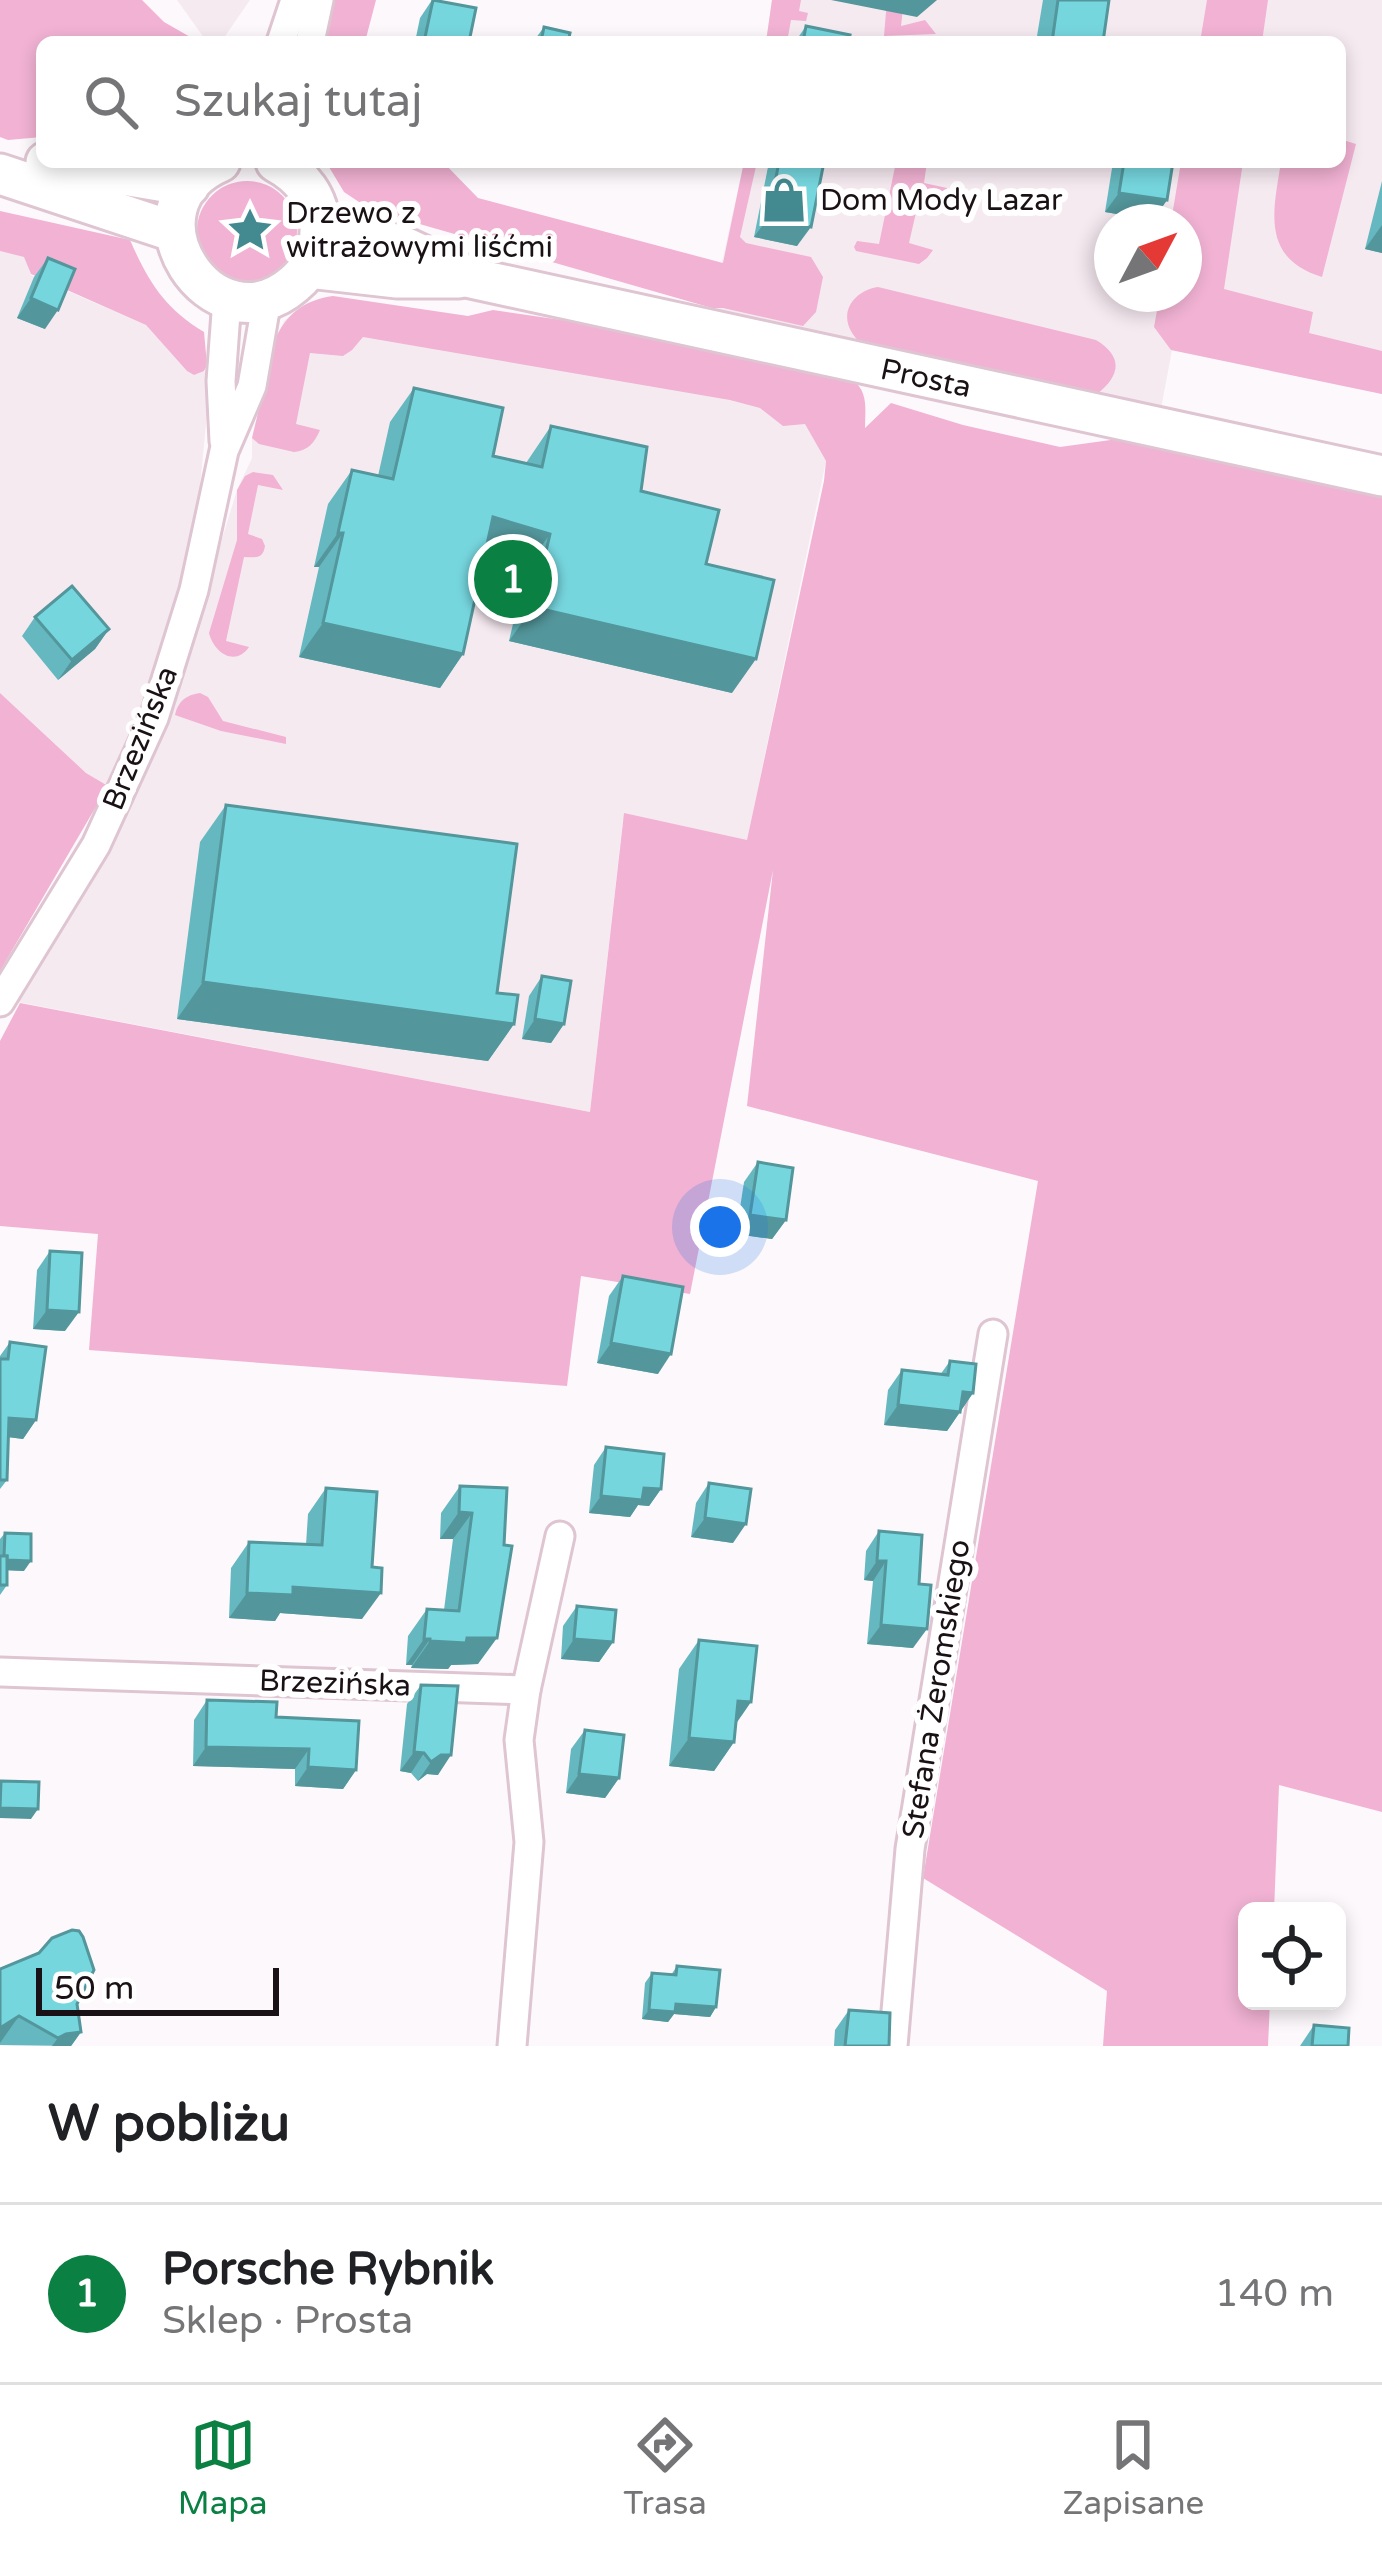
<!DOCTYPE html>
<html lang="pl">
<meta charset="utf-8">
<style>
body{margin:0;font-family:"Varela Round",sans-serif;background:#f2f2f2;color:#202124}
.controls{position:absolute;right:36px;bottom:36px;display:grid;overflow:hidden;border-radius:18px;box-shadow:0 6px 18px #0003}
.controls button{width:108px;height:108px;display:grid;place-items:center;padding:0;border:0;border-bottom:3px solid #e0e0e0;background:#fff;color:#202124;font:60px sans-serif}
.compass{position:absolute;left:1094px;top:204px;width:108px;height:108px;border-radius:50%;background:#fff;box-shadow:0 6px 18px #0003;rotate:49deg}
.scale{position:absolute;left:36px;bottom:30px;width:243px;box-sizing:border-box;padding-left:12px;border:6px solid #191115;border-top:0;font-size:33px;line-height:42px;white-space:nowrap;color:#191115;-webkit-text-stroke:9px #fff;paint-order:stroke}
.you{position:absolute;left:720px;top:1227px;width:42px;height:42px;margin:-30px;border:9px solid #fff;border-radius:50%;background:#1a73e8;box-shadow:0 0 0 18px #1a73e833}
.badge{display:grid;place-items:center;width:78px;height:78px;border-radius:50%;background:#0b8043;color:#fff;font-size:39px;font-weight:700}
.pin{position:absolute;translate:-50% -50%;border:6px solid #fff;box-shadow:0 3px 12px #0006}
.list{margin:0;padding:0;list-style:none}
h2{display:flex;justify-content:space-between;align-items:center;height:156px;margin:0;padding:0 48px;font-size:51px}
h2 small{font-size:39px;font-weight:400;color:#757577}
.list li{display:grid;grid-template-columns:78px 1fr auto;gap:36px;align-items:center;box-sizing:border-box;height:180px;padding:0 48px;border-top:3px solid #e0e0e0}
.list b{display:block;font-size:45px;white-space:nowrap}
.list p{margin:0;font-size:39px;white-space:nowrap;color:#757577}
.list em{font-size:39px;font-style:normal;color:#757577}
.icon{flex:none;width:66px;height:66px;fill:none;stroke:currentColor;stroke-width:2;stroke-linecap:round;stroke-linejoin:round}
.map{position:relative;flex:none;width:1382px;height:2046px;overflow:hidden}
.search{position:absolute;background:#fff;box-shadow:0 6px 18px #0003;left:36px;right:36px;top:36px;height:132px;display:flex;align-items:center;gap:30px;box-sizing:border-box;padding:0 42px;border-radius:18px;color:#757577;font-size:45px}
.sheet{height:336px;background:#fff}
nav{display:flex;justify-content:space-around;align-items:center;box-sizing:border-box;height:168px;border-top:3px solid #e0e0e0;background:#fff;font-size:33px;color:#757577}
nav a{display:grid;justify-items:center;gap:6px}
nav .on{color:#0b8043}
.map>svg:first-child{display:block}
</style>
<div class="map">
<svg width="1382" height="2046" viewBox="0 0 1382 2046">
<rect width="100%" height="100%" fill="#fdf8fb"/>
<g fill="#f6eaf1" fill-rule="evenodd">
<path d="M177,0H250L221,42H207Z"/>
<path d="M772,0H1382V394L1172,350L1161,409L712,308L744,162H1340V42H766ZM1112,222H1184V294H1112Z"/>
<path d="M0,251L25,257L31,275L146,325L187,371L194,375L204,371L211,373L195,537L139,720L108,786L86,773L0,693Z"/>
<path d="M296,310L720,383L799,413L826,461L746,846L623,819L590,1112L2,999L168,715L237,490L252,458V438L274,343L284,321Z"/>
</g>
<g fill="#f1b2d3">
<path d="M0,0H142L164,22L199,42H42V137L8,140L0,137Z"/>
<path d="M328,0H376L365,42H318Z"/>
<path d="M772,0H801L799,11L808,13L806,21L791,20L787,42H766Z"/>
<path d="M887,0H904L901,26L925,20L936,34L884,36Z"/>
<path d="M1207,0H1268L1262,42H1200Z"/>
<path d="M1340,139L1356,144L1322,277C1261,258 1273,212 1281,162H1340Z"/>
<path d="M326,162H443L478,198L723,263L744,162H757L740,237L746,243L811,257L823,277L816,312L803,326L723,308H712L371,210L344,192Z"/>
<path d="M896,162H927L924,183L947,188L944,200L920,195L909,243L933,250L927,258L919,264L856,251L854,247L857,241L879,244Z"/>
<path d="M1181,162H1243L1224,289L1313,312L1309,333L1382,351V394L1171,350L1154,327L1160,294H1184V222H1171Z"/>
<circle cx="247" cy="231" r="50"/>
<path d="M0,211L130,240C148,281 164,308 204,332L207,365L204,371L194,375L187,371L146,325L31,274L24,257L0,251Z"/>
<path d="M878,287L1096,340C1124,357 1120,376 1097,394L864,347C860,342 854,337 851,331C839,309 857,290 878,287Z"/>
<path d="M333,296L468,316L493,310L610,327L852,380C869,391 865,410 865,428L891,403L963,425L1060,447L1118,439L1382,497V1812L1279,1785L1274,1911H1247V2001H1270L1268,2046H1103L1107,1991L923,1878L1038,1181L747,1106L773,870L690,1294L581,1276L567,1386L89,1350L98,1234L0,1226V1041L20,1003L590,1112L624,813L747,840L824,481L826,461L805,424L783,426L760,408L730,400L363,337L352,350L343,356L310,353L296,424L320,430C315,442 308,451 294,452L259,444L252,438L277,335C290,311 306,300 333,296Z"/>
<path d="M253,472L273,475L283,490L258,485L248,534L262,539L265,546C263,560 254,557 244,557L226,641L249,647C235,667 214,653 209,633L237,540V490L245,476Z"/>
<path d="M0,693L86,773L108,786L0,971Z"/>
<path d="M200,693L208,697L223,721L286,737V744L221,731L175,715C178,701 186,695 200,693Z"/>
</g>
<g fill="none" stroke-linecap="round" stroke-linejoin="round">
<g stroke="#dec5d1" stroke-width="33">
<g id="minor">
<path d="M281,42L295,0"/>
<path d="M310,42L319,0"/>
<path d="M224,441L221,381L227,299"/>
<path d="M0,1002L96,845L154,718L194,590L224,451L252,386L267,299"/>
<path d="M0,1672L526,1690"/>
<path d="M512,2046L529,1842L519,1740L526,1690L560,1536"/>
<path d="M893,2046L910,1849L993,1334"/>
</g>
</g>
<g stroke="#dec5d1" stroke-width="45">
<g id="secondary">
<path d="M46,162L189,186"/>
<path d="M220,162C117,207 213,354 294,284C311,270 321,249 320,227C319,197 302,176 276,162"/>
<path d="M0,174L175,232"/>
<path d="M320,222L404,247L471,278L1382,476"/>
<path d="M309,268L397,278H459"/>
</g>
</g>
<use href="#minor" stroke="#fff" stroke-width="27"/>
<use href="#secondary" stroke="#fff" stroke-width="39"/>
</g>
<g fill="#65b8bf">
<path d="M432,0L469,42H415L420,18Z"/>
<path d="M1043,0H1109L1103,42H1036Z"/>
<path d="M806,26L848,42H795Z"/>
<path d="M544,27L568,42H533Z"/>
<path d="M769,162H824L797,246L754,237Z"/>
<path d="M1113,162H1173L1167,200L1153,220L1105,212Z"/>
<path d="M1382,181V253L1365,249Z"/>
<path d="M48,258L45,329L17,318L34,277Z"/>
<path d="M414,388L493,456L526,463L551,426L641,491L706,564L732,693L509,641L526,568L485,556L463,654L440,688L299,657L319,567H314L328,504L352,470L378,476L390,422Z"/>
<path d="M35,617L109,629L95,649L58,680L22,636Z"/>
<path d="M226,805L514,1024L488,1061L177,1019L200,842Z"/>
<path d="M542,976L564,1024L551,1043L522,1039L529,996Z"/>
<path d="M758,1162L786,1220L772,1239L736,1234L744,1182Z"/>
<path d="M50,1251L65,1331L33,1329L37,1270Z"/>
<path d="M623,1276L658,1374L597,1363L609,1296Z"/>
<path d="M10,1342L36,1420L23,1439L8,1437L7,1480L0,1489V1356Z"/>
<path d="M950,1361L973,1393L947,1431L884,1425L888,1390L902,1370L940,1375Z"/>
<path d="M606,1447L661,1489L649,1506L638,1505L630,1517L589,1513L594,1465Z"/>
<path d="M709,1483L733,1543L691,1537L696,1503Z"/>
<path d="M460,1486L507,1488L478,1664L451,1665L448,1669L411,1668L412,1665H406L408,1636L427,1609L444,1610L453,1539H440L441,1513Z"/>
<path d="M326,1488L362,1619L280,1613L275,1621L229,1618L231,1568L249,1542L306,1545L308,1514Z"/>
<path d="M879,1531L919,1584L913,1648L867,1644L873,1581L864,1580L866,1551Z"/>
<path d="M5,1533L24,1571L7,1570V1585L0,1595V1539Z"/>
<path d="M577,1606L613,1642L599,1662L561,1659L563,1626Z"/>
<path d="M699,1640L734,1742L714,1771L669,1766L679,1669Z"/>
<path d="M421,1685L438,1775L427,1774L418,1781L411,1773L400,1771L407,1704Z"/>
<path d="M207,1700L276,1717L356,1770L343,1789L295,1786V1769L193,1766L194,1720Z"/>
<path d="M585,1730L619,1778L605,1798L566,1793L571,1749Z"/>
<path d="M677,1966L716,2007L710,2017L674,2014L668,2022L642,2019L645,1983L652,1973L671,1975Z"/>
<path d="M0,1969L77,2004L81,2032L71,2046L0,2045Z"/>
<path d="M849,2010L889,2046H834L835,2030Z"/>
<path d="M1314,2025L1348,2046H1300Z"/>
</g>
<g fill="#53969b">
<path d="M831,0H937L917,17Z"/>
<path d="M1119,193L1167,200L1153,220L1105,212Z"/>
<path d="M768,218L811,227L797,246L754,237Z"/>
<path d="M1382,225V253L1365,249Z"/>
<path d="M31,298L58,310L45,329L17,318Z"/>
<path d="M493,517L550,534L526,568L470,551Z"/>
<path d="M338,533H343L319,567H314Z"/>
<path d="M533,607L756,659L732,693L509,641Z"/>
<path d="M323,623L463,654L440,688L299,657Z"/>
<path d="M109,629L95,649L58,680L72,660Z"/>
<path d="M203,982L514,1024L488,1061L177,1019Z"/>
<path d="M535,1019L564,1024L551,1043L522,1039Z"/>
<path d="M750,1215L786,1220L772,1239L736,1234Z"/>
<path d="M47,1310L79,1312L65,1331L33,1329Z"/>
<path d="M611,1343L671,1354L658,1374L597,1363Z"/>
<path d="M963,1392L973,1393L947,1431L884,1425L898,1405Z"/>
<path d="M9,1418L36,1420L23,1439L0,1436Z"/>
<path d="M644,1488L661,1489L649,1506L638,1505L630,1517L589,1513L601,1496Z"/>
<path d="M459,1512L472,1513L453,1539H440Z"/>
<path d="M705,1518L746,1524L733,1543L691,1537Z"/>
<path d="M4,1560L31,1561L24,1571L0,1570Z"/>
<path d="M877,1561H886L873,1581L864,1580Z"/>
<path d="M293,1587L381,1593L362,1619L280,1613L275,1621L229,1618L247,1593Z"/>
<path d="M881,1625L927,1629L913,1648L867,1644Z"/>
<path d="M467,1638H497L478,1664L451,1665L448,1669L411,1668L430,1641Z"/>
<path d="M424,1639H430L412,1665H406Z"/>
<path d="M574,1639L613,1642L599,1662L561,1659Z"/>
<path d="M738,1701L751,1702L731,1731Z"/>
<path d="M689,1738L734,1742L714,1771L669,1766Z"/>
<path d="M206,1747L309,1749L295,1769L193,1766Z"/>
<path d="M414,1752L424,1753L411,1773L400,1771Z"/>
<path d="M441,1755H451L438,1775L427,1774L418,1781L431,1762Z"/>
<path d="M308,1767L356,1770L343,1789L295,1786Z"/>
<path d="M579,1774L619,1778L605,1798L566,1793Z"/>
<path d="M0,1808L38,1809L31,1819L0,1818Z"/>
<path d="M676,2004L716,2007L710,2017L674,2014L668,2022L642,2019L649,2010Z"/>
<path d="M19,2016L0,2043V2028Z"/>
<path d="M81,2032L71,2046H52L58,2038L66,2034Z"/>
</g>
<g fill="#76d6de" stroke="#53969b" stroke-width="3">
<path d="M433,0L476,8L469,42H424Z"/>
<path d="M1058,0H1109L1103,42H1052Z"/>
<path d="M806,26L850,35L848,42H803Z"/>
<path d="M544,27L570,33L568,42H541Z"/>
<path d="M779,162H824L811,227L768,218Z"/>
<path d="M1124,162H1173L1167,200L1119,193Z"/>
<path d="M48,258L75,269L58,310L31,298Z"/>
<path d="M414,388L503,408L493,456L542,467L551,426L647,447L641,491L719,510L706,564L774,580L756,659L533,607L550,534L493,517L463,654L323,623L343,533H338L352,470L393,479Z"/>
<path d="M72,586L109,629L72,660L35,617Z"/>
<path d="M226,805L517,844L497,993L518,995L514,1024L203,982Z"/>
<path d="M542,976L571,981L564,1024L535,1019Z"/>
<path d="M758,1162L793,1168L786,1220L750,1215Z"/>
<path d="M50,1251L82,1253L79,1312L47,1310Z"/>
<path d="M623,1276L683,1287L671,1354L611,1343Z"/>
<path d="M10,1342L46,1347L36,1420L9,1418L7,1480H0V1359H8Z"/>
<path d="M950,1361L976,1364L973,1393L963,1392L960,1412L898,1405L902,1370L948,1375Z"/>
<path d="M606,1447L664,1454L661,1489L644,1488L642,1500L601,1496Z"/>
<path d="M709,1483L751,1489L746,1524L705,1518Z"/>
<path d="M460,1486L507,1488L504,1545L512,1546L497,1638H467L466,1643L430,1641V1639H424L427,1609L459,1611L472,1513L459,1512Z"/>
<path d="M326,1488L377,1492L372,1567L382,1568L381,1593L293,1587V1595L247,1593L249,1542L322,1545Z"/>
<path d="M879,1531L922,1535L919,1584L931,1585L927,1629L881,1625L886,1561H877Z"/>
<path d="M5,1533L31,1534V1561L7,1560V1556H4Z"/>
<rect x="0" y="1556" width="7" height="29"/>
<path d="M577,1606L616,1610L613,1642L574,1639Z"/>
<path d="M699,1640L757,1646L751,1702L738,1701L734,1742L689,1738Z"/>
<path d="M421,1685L458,1686L451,1755H441L431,1762L424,1753L414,1752Z"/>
<path d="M207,1700L277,1702L276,1717L359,1721L356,1770L308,1767L309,1749L206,1747Z"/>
<path d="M585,1730L624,1735L619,1778L579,1774Z"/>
<path d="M1,1781L39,1782L38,1809L0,1808Z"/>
<path d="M72,1930L79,1931L83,1937L94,1970L77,2004L81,2032L66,2034L58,2038L19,2016L0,2028V1969L39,1953L52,1938Z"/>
<path d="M677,1966L720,1970L716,2007L676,2004L675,2012L649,2010L652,1973L676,1975Z"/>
<path d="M849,2010L890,2013L889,2046H845Z"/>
<path d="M1314,2025L1349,2028L1348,2046H1312Z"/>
</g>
<defs>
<g id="shop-bare" transform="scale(3.6)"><path d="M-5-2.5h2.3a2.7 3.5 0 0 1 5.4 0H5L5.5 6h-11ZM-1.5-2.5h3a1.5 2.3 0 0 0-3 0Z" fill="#428a90" stroke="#fff" stroke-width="2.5" paint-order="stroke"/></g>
<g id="sight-bare" transform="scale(3.6)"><path d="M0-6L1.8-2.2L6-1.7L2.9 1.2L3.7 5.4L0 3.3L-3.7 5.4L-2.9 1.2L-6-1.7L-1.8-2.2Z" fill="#428a90" stroke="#fff" stroke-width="2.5" paint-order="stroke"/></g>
</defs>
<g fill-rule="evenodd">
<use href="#shop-bare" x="784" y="200"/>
<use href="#sight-bare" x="250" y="230"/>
</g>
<g text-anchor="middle" stroke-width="12" stroke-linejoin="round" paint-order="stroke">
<g font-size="30" fill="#191115" stroke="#fff" text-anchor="start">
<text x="820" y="210">Dom Mody Lazar</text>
<text x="286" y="223">Drzewo z<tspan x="286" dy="34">witrażowymi liśćmi</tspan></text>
</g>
<g font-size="30" fill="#191115" stroke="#fff">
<text transform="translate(926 378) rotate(12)" y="10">Prosta</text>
<text transform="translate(140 738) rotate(-68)" y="10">Brzezińska</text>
<text transform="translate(335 1683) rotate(2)" y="10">Brzezińska</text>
<text transform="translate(936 1689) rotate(-81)" y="10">Stefana Żeromskiego</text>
</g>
</g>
</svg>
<div class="controls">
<button><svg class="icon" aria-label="locate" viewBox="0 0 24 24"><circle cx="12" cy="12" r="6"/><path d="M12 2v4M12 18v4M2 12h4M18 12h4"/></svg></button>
</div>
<svg class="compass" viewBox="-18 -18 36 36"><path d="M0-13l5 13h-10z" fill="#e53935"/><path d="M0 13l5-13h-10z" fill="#757577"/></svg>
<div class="scale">50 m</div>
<div class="you"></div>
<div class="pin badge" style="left:513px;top:579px">1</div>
<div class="search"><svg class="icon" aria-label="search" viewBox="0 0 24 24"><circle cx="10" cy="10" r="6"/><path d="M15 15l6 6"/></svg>Szukaj tutaj</div>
</div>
<section class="sheet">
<h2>W pobliżu<small></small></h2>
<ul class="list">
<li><span class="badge">1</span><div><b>Porsche Rybnik</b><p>Sklep · Prosta</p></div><em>140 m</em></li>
</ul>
</section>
<nav>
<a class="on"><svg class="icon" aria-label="map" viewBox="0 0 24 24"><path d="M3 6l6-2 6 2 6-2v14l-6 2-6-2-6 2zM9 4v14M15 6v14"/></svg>Mapa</a>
<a><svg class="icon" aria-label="directions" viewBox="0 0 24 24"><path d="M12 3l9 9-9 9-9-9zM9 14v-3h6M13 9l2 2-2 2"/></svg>Trasa</a>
<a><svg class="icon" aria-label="saved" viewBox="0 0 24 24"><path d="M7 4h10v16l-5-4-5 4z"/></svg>Zapisane</a>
</nav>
